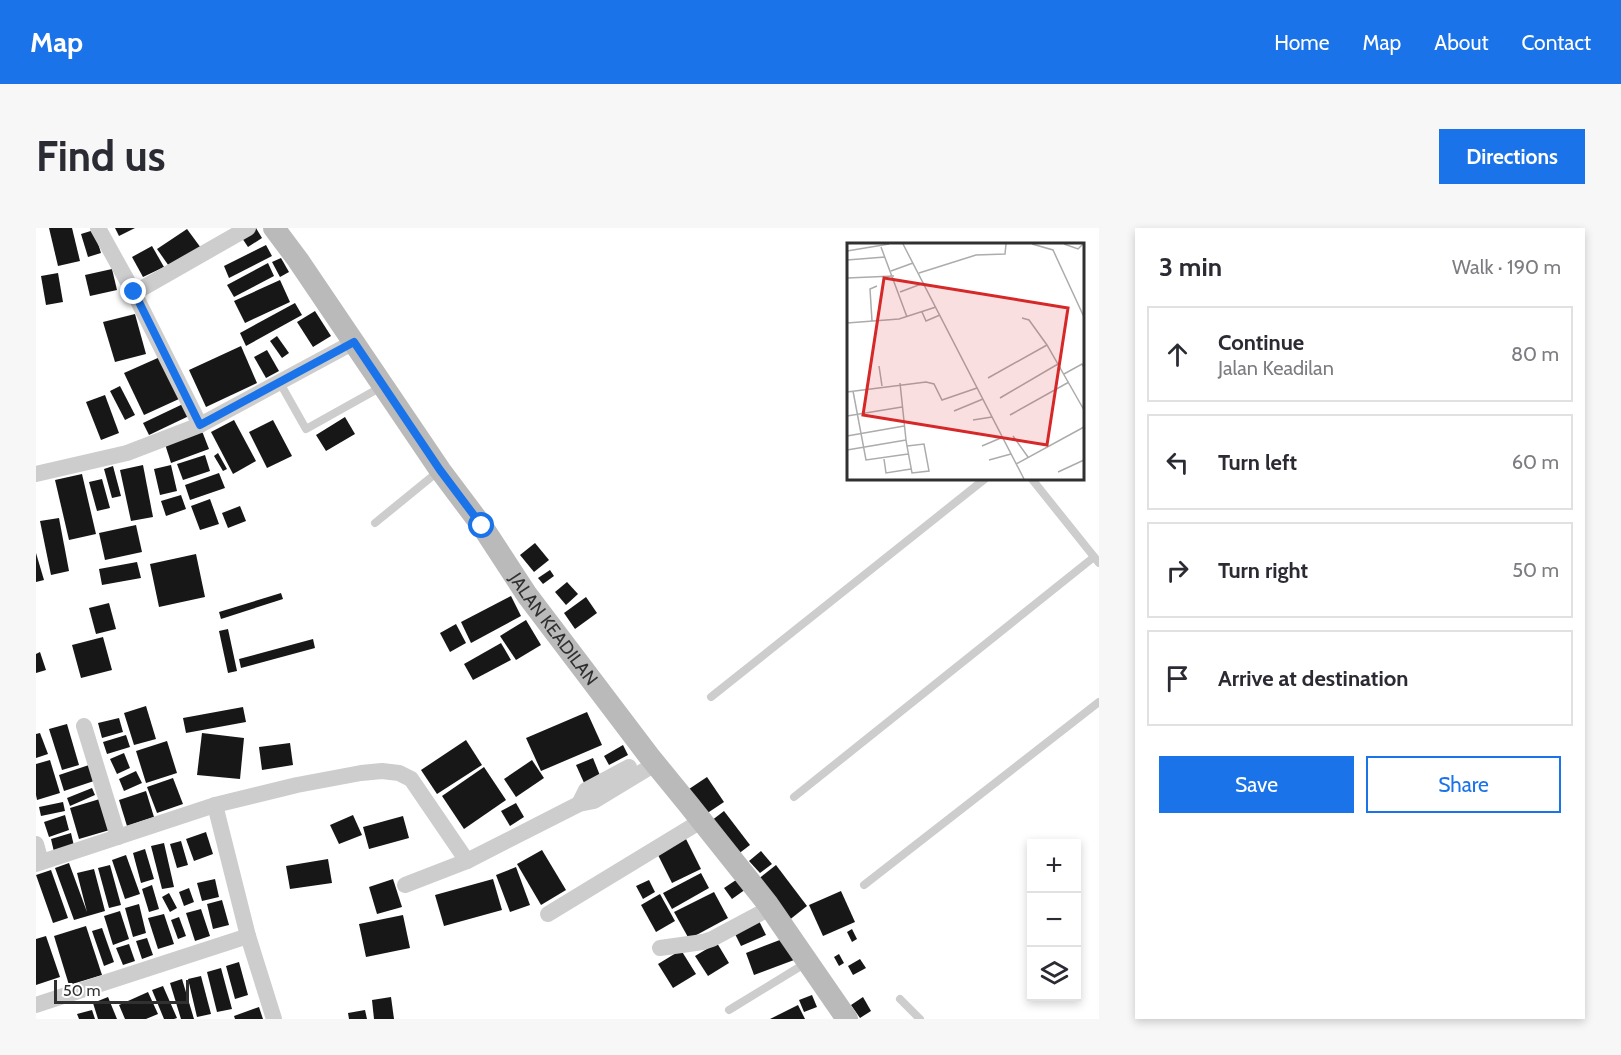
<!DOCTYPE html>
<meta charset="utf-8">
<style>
body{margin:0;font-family:Cabin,sans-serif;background:#f7f7f7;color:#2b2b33}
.controls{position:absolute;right:18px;bottom:18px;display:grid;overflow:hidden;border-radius:0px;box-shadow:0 3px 9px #0003}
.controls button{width:54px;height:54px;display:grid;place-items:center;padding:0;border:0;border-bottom:2px solid #e1e1e2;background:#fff;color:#2b2b33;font:30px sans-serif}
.scale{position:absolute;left:18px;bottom:15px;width:135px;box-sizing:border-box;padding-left:6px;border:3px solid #303030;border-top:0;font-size:16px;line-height:21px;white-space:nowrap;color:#303030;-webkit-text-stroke:4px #fff;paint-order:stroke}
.stop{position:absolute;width:18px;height:18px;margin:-14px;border:4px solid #1a73e8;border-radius:50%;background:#fff}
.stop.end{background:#1a73e8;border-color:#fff;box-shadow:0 2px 6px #0008}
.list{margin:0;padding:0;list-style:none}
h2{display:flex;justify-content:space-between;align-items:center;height:78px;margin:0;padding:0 24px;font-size:26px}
h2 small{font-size:20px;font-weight:400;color:#7c7c81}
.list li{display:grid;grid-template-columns:39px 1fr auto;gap:18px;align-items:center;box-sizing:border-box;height:96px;margin:0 12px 12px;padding:0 12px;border:2px solid #e1e1e2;border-radius:0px}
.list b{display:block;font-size:22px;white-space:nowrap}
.list p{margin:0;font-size:20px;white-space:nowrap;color:#7c7c81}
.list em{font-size:20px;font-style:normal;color:#7c7c81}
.actions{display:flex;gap:12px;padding:18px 24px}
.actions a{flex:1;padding:14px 0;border:2px solid #1a73e8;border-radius:0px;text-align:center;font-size:21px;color:#1a73e8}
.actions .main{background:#1a73e8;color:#fff}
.icon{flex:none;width:33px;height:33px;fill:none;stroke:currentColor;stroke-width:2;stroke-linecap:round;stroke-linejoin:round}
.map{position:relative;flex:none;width:1063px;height:791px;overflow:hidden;border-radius:0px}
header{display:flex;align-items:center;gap:36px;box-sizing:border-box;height:84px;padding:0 30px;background:#1a73e8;color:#fff}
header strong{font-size:28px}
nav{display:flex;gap:33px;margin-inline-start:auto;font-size:21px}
.intro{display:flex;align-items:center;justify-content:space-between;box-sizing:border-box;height:144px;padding:0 36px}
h1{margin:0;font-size:42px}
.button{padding:15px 27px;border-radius:0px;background:#1a73e8;color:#fff;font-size:21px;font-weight:700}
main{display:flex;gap:36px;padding:0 36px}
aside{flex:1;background:#fff;border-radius:0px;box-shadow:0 3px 9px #0003}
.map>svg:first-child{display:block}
</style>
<header>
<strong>Map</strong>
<nav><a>Home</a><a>Map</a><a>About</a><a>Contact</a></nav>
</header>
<div class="intro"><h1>Find us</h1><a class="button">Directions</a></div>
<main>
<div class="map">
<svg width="1063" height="791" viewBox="0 0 1063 791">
<rect width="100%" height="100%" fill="#fff"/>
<g fill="#171717">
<path d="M13,0H36L44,33L22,38Z"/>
<path d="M79,0H99L83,8Z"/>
<path d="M220,0L226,10L212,19L204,7Z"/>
<path d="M151,1L165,20L135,41L121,21Z"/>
<path d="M58,2L65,25L52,29L45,6Z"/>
<path d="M230,17L236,28L193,50L188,38Z"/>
<path d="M116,18L128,39L107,49L96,29Z"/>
<path d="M245,30L253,44L244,49L236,34Z"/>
<path d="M232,35L238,48L198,69L191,57Z"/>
<path d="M76,41L81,62L54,68L49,47Z"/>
<path d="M22,45L27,74L10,77L5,48Z"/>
<path d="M244,52L254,74L209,95L198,73Z"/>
<path d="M259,75L266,87L210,118L204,105Z"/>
<path d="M279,83L295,108L277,119L261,94Z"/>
<path d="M99,86L110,126L79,134L67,94Z"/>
<path d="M241,108L253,125L246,130L234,113Z"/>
<path d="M205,118L221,155L170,179L153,142Z"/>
<path d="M231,122L243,143L230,150L218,129Z"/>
<path d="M124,129L143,171L108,187L88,145Z"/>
<path d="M84,158L99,187L89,192L74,163Z"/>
<path d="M69,167L83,205L65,212L50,174Z"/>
<path d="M149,175L155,187L113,207L107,195Z"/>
<path d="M309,189L319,206L290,223L280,207Z"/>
<path d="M198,192L220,233L197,246L175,204Z"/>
<path d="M237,192L256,228L231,240L213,204Z"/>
<path d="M166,203L173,221L135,235L129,216Z"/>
<path d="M182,225L191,241L187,243L178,228Z"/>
<path d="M169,227L174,243L147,252L141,236Z"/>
<path d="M107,237L117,289L95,293L84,242Z"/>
<path d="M135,237L141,263L124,267L118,241Z"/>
<path d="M77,238L85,268L76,270L68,241Z"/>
<path d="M183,245L189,260L154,272L149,257Z"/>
<path d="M46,246L60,306L33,312L19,252Z"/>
<path d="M66,251L74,280L61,283L53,254Z"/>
<path d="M145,267L150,281L130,288L125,273Z"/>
<path d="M174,271L183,296L164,302L155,278Z"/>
<path d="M204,278L210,293L192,300L186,285Z"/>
<path d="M23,290L33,343L15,347L4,293Z"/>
<path d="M100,297L106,324L69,332L63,305Z"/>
<path d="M499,315L513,332L498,344L484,327Z"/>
<path d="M0,325L8,352L0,354Z"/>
<path d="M160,326L169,369L123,379L114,336Z"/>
<path d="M101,334L105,350L66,357L63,341Z"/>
<path d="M514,342L518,348L507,356L502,350Z"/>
<path d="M531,354L542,366L530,377L519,364Z"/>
<path d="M245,365L247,371L185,391L183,384Z"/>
<path d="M475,368L485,388L435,415L425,394Z"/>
<path d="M550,369L561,385L539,401L528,385Z"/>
<path d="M73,375L80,401L60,406L53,380Z"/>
<path d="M490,392L505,417L480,432L464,408Z"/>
<path d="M420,396L430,415L414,424L404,405Z"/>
<path d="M192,401L201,443L192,445L183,403Z"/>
<path d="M67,409L76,442L45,450L36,417Z"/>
<path d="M277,411L279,420L205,440L203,431Z"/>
<path d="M465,415L475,432L437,452L428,436Z"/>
<path d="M4,424L10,442L0,445V426Z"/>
<path d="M110,478L120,511L98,517L88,485Z"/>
<path d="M207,479L210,494L150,505L147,490Z"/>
<path d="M551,484L566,517L505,543L490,510Z"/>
<path d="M83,490L87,504L66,510L62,495Z"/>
<path d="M31,496L43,537L26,542L13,501Z"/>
<path d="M4,505L12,526L0,530V506Z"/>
<path d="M166,505L208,510L204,551L161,547Z"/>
<path d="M90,507L94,519L71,526L67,514Z"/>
<path d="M430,512L446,537L401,566L385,542Z"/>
<path d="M131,513L141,545L110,555L100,523Z"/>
<path d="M254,515L257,537L226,542L223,519Z"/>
<path d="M587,517L592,527L573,537L568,528Z"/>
<path d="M88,525L94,540L81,546L74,531Z"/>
<path d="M557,530L565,550L549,557L540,537Z"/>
<path d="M14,532L24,565L1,572L0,567V536Z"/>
<path d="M496,532L508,550L480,569L468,551Z"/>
<path d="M53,537L58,553L28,563L23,547Z"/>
<path d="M448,539L470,572L428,601L406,568Z"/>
<path d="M100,543L106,555L88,563L83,551Z"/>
<path d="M671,549L688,574L670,586L653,561Z"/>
<path d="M137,550L147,576L121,585L111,559Z"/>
<path d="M56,560L59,567L34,578L31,570Z"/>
<path d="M110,563L118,589L91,598L83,572Z"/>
<path d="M67,570L77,601L43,611L34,580Z"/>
<path d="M27,574L29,583L5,588L3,579Z"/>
<path d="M480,575L488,589L474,598L465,583Z"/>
<path d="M688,583L714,617L701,627L675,593Z"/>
<path d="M29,587L33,602L13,609L8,594Z"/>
<path d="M317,587L326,607L303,616L294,597Z"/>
<path d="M367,588L373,610L333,621L327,599Z"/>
<path d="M170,604L177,626L158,633L150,611Z"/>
<path d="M35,605L38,618L18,624L15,611Z"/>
<path d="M649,609L665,641L636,655L620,623Z"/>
<path d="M145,613L152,637L141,640L134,616Z"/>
<path d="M128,615L138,659L126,661L115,618Z"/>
<path d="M109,621L118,651L105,655L97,625Z"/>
<path d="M506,622L530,662L505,677L481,636Z"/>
<path d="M725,623L736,636L724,645L713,633Z"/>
<path d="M90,627L104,666L89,671L76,632Z"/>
<path d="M292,631L296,655L254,661L250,638Z"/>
<path d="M33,635L51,684L41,645L58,641L69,683L38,692L19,640Z"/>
<path d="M74,637L85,677L73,680L62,640Z"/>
<path d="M740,637L771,678L752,693L721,652Z"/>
<path d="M480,639L494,677L474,684L460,647Z"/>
<path d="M15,642L32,690L17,695L0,647Z"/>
<path d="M665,645L673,660L636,681L627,665Z"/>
<path d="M703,650L710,661L696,671L688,660Z"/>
<path d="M179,651L183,669L166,673L161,655Z"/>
<path d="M357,651L366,679L341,686L333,659Z"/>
<path d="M457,651L466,682L408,698L399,667Z"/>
<path d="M613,652L619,664L607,671L600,658Z"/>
<path d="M116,657L123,681L113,684L106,661Z"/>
<path d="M153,660L158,674L148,678L143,664Z"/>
<path d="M805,663L819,694L787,708L773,677Z"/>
<path d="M678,664L692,690L653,711L638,684Z"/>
<path d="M133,665L141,680L134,684L126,669Z"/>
<path d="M624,666L639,693L620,704L605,677Z"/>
<path d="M186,672L193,697L177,701L171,676Z"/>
<path d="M103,676L110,705L97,709L89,680Z"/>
<path d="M165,681L174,708L159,713L150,685Z"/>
<path d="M84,683L93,711L77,717L68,688Z"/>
<path d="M128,686L138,716L122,721L112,690Z"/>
<path d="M367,687L374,720L330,729L323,696Z"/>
<path d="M143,689L150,708L142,711L135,692Z"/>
<path d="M723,693L730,707L705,718L698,704Z"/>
<path d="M50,698L66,747L33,757L18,708Z"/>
<path d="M66,700L78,734L68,738L56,703Z"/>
<path d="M816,701L821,711L816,714L811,704Z"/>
<path d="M10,708L24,749L0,757V711Z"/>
<path d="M111,710L117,727L106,731L100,713Z"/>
<path d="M749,710L758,732L718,747L710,725Z"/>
<path d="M681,715L693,735L672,748L659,728Z"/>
<path d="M93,716L99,733L87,737L80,720Z"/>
<path d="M645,722L660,746L637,760L622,736Z"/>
<path d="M803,726L808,735L803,738L798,729Z"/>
<path d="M824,731L830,740L817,747L812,738Z"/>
<path d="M203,734L212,767L199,771L190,738Z"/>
<path d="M185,740L196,781L181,784L171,744Z"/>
<path d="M165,748L175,786L161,789L152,751Z"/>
<path d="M146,751L158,791H145L134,755Z"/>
<path d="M127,758L141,790L138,791H128L116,762Z"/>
<path d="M112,764L122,786L110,791H89L83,777Z"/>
<path d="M776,767L781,779L768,784L763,772Z"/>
<path d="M72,769L81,791H62L57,775Z"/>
<path d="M355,769L358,791H338L336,772Z"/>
<path d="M827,769L835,783L824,790L815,777Z"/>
<path d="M762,777L769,791H734Z"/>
<path d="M223,779L227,791H199L198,788Z"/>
<path d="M56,782L59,791H43L41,786Z"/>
<path d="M329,782L331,791H313L312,785Z"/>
</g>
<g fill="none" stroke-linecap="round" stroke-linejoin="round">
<g stroke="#cdcdcd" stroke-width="8">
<path d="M244,155L270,201L347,158"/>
<path d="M995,250L1063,335"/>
<path d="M339,295L404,242"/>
<path d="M675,469L950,250"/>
<path d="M758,569L1058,329"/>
<path d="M828,657L1063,474"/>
<path d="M864,771L884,791"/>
<path d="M693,782L770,735"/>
</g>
<g stroke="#cdcdcd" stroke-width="16">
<path d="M62,0L98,65L164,197"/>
<path d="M98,65L212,0"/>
<path d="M0,246L91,225L164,197L318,114"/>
<path d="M48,498L82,609"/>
<path d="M543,576L550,562L593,539"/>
<path d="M179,577L212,708L238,791"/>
<path d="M0,616L5,634"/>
<path d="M0,636L179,577L261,557L325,545L346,543L363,545L375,551L431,633L543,576L558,573L619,536"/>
<path d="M369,657L431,633"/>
<path d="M512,686L665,593"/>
<path d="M624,720L667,714L676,711L734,680"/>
<path d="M0,777L212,708"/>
</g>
<path stroke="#bababa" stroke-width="22" id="s1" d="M238,0L262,32L404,242L446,298L491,367L613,528L653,577L731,675L811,791"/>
</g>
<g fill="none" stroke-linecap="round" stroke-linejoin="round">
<path stroke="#1a73e8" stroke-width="8" d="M98,64L164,197L318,114L404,242L446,298"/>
</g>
<g text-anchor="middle" stroke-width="6" stroke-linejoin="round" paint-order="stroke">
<g font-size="18" fill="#303030" stroke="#fff">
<text dy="6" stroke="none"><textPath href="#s1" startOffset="489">JALAN KEADILAN</textPath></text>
</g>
</g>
<g transform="translate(811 15)">
<rect width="237" height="237" fill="#fff"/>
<path fill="none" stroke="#acacac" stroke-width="1.5" d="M56,1L177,236M185,1L206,7L237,74M217,1L231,6L236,1M34,4L60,74M0,8L42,1M0,17L38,14M44,28L66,20M72,30L129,12L158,11L159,1M0,35L47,33M53,49L77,40M75,69L79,78L93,72M175,75L182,77L200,102L237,167M25,78L23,46L30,43M0,80L52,76L89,64M32,123L35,143M217,131L235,121L237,124M141,135L200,102M53,140L59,197L60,203L65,230L82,228L77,201L60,203M6,148L19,217L61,211M0,149L79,139L87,141L95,157L130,145M153,155L211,121M107,168L136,156M163,172L222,139M0,173L55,164M126,177L145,174M0,193L57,183M166,193L181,214M135,203L156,194M0,207L59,197M37,216L39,230L64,226M142,217L164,211M169,221L237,184M211,229L237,217"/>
<path fill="#d62828" fill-opacity="0.15" stroke="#d62828" stroke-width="3" d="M37,35L221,65L200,202L16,172Z"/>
<rect width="237" height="237" fill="none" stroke="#303030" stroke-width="3"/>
</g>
</svg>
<div class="controls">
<button>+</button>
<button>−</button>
<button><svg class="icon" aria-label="layers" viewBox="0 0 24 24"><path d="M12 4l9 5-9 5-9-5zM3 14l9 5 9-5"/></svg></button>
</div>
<div class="scale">50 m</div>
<div class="stop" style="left:446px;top:298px"></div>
<div class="stop end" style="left:98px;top:64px"></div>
</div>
<aside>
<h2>3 min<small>Walk · 190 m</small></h2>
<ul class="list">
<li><svg class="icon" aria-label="ahead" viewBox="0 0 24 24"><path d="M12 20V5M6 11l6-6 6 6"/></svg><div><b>Continue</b><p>Jalan Keadilan</p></div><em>80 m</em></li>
<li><svg class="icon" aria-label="left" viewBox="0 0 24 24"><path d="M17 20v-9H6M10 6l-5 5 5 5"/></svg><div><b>Turn left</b></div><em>60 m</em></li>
<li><svg class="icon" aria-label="right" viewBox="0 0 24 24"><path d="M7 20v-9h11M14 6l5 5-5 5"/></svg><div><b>Turn right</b></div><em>50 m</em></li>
<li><svg class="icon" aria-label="arrive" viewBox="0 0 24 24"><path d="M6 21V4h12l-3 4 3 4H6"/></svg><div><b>Arrive at destination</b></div></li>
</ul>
<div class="actions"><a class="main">Save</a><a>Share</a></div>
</aside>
</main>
